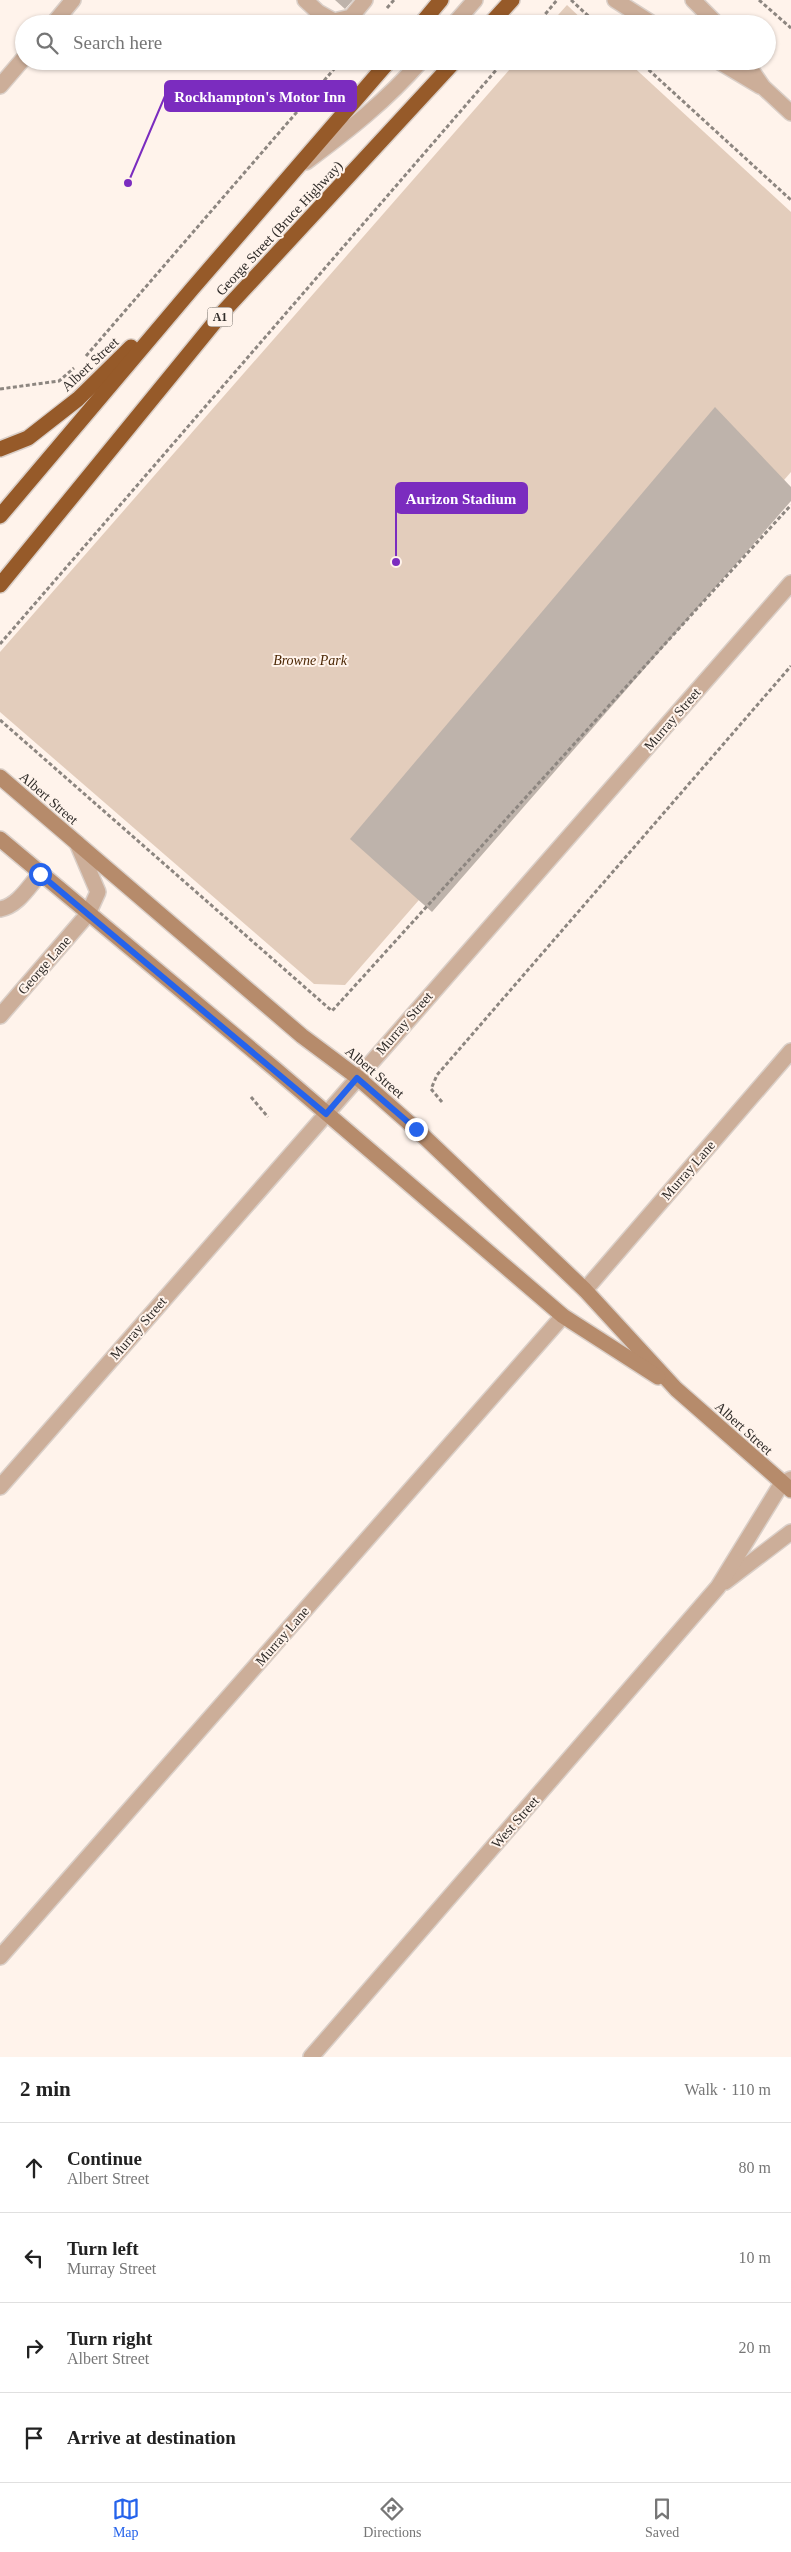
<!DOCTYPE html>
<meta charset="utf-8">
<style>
body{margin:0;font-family:"Times New Roman",serif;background:#f6f6f6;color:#222}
.stop{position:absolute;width:15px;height:15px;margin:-11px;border:4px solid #2563eb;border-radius:50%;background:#fff}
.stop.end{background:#2563eb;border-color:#fff;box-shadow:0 1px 5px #0008}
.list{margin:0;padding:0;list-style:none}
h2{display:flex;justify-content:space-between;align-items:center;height:65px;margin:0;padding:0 20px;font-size:21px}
h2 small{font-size:16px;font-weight:400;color:#767676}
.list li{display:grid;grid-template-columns:32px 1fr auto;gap:15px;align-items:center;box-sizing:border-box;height:90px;padding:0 20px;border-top:1px solid #e0e0e0}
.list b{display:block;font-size:19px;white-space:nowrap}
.list p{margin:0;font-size:16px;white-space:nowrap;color:#767676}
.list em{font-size:16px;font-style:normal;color:#767676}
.icon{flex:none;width:28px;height:28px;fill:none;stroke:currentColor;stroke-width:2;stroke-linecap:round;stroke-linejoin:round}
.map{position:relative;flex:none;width:791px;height:2057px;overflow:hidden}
.search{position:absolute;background:#fff;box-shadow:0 1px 4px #0004;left:15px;right:15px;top:15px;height:55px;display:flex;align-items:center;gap:12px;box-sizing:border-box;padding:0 18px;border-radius:28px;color:#767676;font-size:19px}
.sheet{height:425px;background:#fff}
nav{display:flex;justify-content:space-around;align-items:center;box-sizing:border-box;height:70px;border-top:1px solid #e0e0e0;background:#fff;font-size:14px;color:#767676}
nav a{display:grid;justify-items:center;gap:2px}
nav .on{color:#2563eb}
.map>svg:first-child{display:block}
</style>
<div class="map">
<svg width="791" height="2057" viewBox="0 0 791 2057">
<rect width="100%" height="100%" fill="#fff3eb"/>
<g fill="#e3cdbc">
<path d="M567,5L587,24H550Z"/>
<path d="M517,61H627L791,212V472L345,985L314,984L0,712V652Z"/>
</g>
<g fill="#beb3ab">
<path d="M335,0H353L345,9Z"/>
<path d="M715,407L791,487V501L432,912L350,839Z"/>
</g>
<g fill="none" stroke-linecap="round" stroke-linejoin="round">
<g stroke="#dacfc8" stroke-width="18">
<g id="lane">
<path d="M305,0L318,12L334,21L351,17L365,0"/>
<path d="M53,24L73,0"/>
<path d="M0,86L24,58"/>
<path d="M0,909C18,906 29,886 40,874"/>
<path d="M0,1016L88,914"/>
<path d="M585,1290L791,1051"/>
<path d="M0,1957L563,1316"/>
</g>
</g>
<g stroke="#dacfc8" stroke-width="18">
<g id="street">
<path d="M615,0L653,24"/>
<path d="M693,0L717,24"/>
<path d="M454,24L475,0"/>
<path d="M718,61L760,86"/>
<path d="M745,61L763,87L791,113"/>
<path d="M306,162C349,130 386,101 421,61"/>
<path d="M77,843L98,892L88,914"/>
<path d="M0,1487L791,583"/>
<path d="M725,1582L791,1532"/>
<path d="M311,2057L718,1587L782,1483L791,1479"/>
</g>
</g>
<g stroke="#dacfc8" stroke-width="18">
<g id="secondary">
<path d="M0,777L302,1036L357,1077L416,1129L585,1290L676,1389L791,1490"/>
<path d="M0,839L275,1069L563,1316L658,1377"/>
</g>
</g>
<g stroke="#dacfc8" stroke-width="18">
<g id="highway">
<path d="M421,24L441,0"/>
<path d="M490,24L512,0"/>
<path d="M0,449L28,438L78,399L131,347"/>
<path d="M0,516L192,289L389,61"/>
<path d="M0,585L223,312L455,61"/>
</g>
</g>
<g stroke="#8d8680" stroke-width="3" stroke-dasharray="4 2.5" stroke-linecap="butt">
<path d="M571,0L597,24"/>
<path d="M759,0L791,28"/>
<path d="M387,8L394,0"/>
<path d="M537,24L557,0"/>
<path d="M639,61L791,200"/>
<path d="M86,356L341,61"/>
<path d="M0,389L59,381L74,368"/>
<path d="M0,644L504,61"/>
<path d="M0,720L332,1011L791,505"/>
<path d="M251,1097L268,1117"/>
<path d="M442,1102L431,1089L437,1075L791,666"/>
</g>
<use href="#lane" stroke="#ccae99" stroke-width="15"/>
<use href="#street" stroke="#ccae99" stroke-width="15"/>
<use href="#secondary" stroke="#b68b6b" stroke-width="15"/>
<use href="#highway" stroke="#965a29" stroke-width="15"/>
</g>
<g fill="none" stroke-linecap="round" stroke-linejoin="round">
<path stroke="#2563eb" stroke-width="6" d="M40,874L326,1114L357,1078L416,1129"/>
</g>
<g text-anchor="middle" stroke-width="4" stroke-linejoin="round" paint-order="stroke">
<rect fill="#fff3eb" stroke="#6e6863" stroke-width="1" x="207.5" y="307.5" width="25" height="19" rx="4"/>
<g font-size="12" font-weight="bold" fill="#302c29">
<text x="220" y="321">A1</text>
</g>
<g font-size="14" fill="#302c29" stroke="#fff3eb">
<text transform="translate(279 228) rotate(-47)" y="5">George Street (Bruce Highway)</text>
<text transform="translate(90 364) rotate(-43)" y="5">Albert Street</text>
<text transform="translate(672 719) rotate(-49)" y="5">Murray Street</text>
<text transform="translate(49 798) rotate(41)" y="5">Albert Street</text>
<text transform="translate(44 965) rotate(-49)" y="5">George Lane</text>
<text transform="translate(404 1023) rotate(-49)" y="5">Murray Street</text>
<text transform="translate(375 1072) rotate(40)" y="5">Albert Street</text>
<text transform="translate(688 1170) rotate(-49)" y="5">Murray Lane</text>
<text transform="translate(138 1328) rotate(-49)" y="5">Murray Street</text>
<text transform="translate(744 1428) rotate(42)" y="5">Albert Street</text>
<text transform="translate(282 1636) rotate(-49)" y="5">Murray Lane</text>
<text transform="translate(515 1822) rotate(-49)" y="5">West Street</text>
</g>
<g font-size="14" font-style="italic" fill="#4c2704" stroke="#fff3eb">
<text x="310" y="665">Browne Park</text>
</g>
</g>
<path fill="none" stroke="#7b2cbf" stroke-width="2" d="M128 183L165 96M396 562L396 498"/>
<g fill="#7b2cbf" stroke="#fff3eb" stroke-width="2">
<circle cx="128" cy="183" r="5"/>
<circle cx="396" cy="562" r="5"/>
</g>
<g fill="#7b2cbf" stroke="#7b2cbf" stroke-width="2">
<rect x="165" y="81" width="191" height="30" rx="5"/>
<rect x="396" y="483" width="131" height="30" rx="5"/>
</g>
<g font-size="15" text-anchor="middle" font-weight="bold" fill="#fff">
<text x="260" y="102">Rockhampton's Motor Inn</text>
<text x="461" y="504">Aurizon Stadium</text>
</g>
</svg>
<div class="stop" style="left:40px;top:874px"></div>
<div class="stop end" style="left:416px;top:1129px"></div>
<div class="search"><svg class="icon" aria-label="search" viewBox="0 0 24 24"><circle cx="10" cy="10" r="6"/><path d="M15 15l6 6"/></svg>Search here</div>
</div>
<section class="sheet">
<h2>2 min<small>Walk · 110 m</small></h2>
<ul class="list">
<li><svg class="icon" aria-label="ahead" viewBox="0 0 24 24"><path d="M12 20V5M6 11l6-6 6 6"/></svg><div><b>Continue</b><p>Albert Street</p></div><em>80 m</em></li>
<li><svg class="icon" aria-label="left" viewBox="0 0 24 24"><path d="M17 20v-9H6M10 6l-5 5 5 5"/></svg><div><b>Turn left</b><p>Murray Street</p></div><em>10 m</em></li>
<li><svg class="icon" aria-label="right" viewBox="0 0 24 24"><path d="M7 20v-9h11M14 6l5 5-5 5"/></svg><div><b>Turn right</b><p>Albert Street</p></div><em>20 m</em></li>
<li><svg class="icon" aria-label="arrive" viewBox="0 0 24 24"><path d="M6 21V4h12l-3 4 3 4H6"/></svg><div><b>Arrive at destination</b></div></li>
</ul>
</section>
<nav>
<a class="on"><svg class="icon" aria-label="map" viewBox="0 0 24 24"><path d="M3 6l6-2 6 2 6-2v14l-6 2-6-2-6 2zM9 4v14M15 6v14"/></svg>Map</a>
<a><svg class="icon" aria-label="directions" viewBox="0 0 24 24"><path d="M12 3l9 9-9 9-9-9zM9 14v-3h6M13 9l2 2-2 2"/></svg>Directions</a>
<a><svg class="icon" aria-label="saved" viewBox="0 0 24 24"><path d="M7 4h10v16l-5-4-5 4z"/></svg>Saved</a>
</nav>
